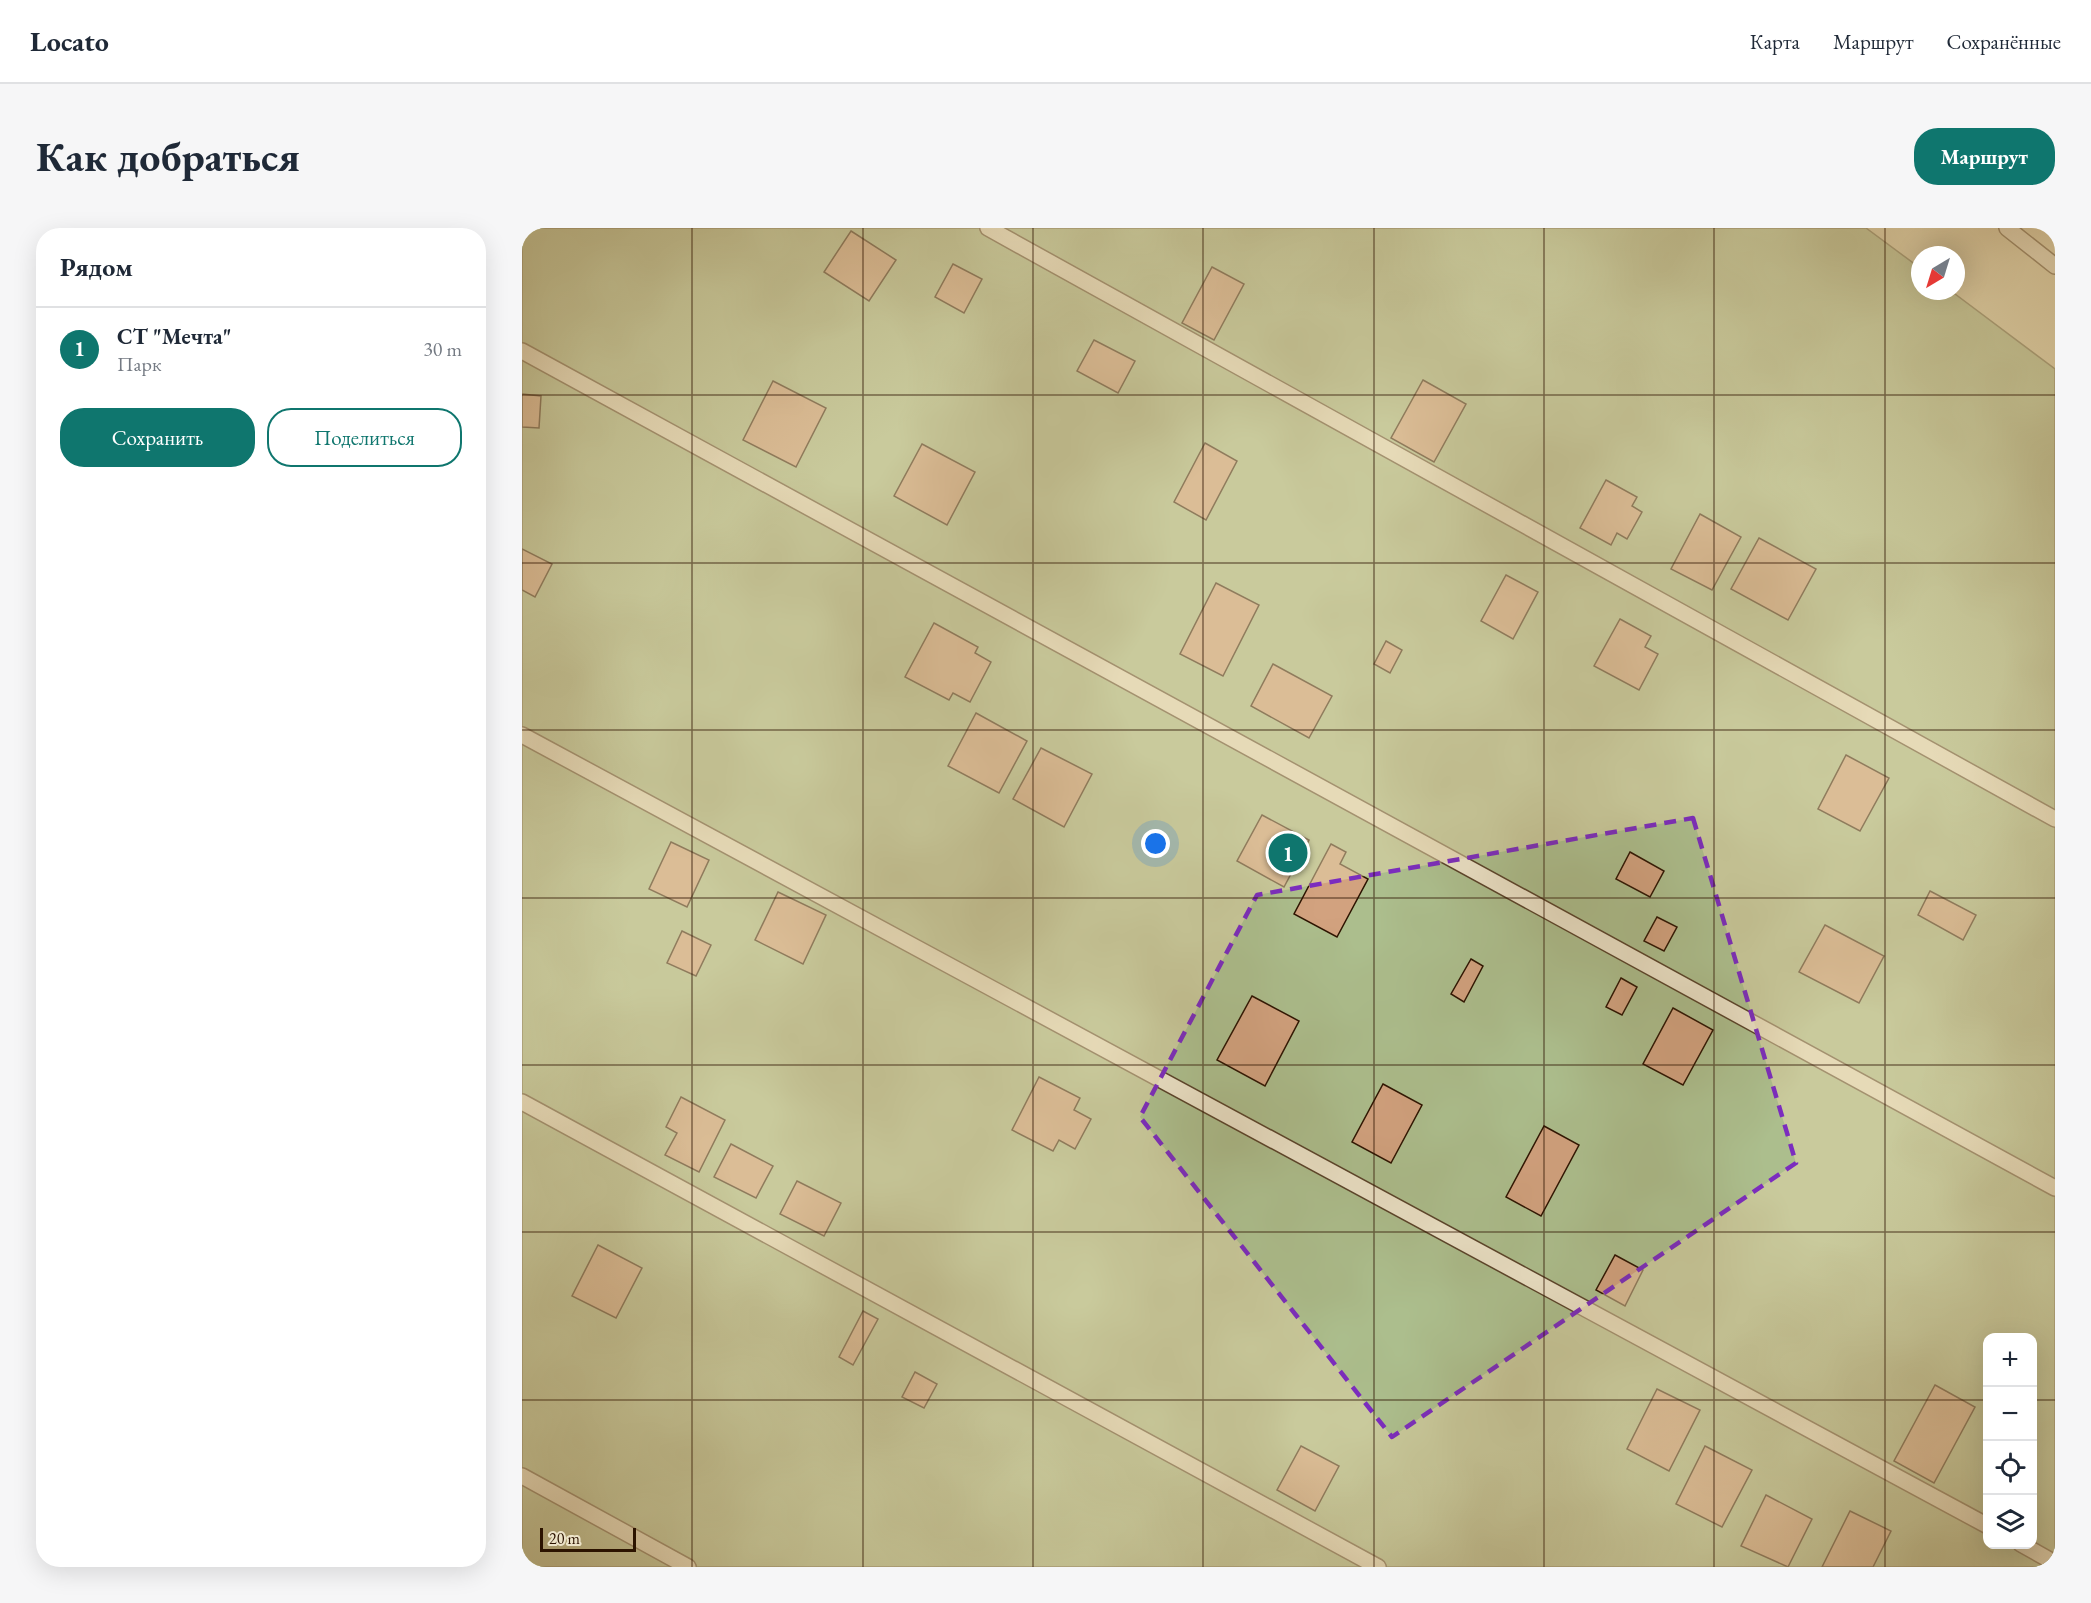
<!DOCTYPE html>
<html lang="ru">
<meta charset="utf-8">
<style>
body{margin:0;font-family:"EB Garamond",serif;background:#f6f6f7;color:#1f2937}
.controls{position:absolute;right:18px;bottom:18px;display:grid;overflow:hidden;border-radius:12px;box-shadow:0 6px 24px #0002}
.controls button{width:54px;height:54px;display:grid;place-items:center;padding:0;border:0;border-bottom:2px solid #e0e1e3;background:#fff;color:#1f2937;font:30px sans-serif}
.compass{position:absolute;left:1389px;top:18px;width:54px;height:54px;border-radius:50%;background:#fff;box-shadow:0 6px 24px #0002;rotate:218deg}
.scale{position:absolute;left:18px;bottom:15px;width:96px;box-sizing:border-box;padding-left:6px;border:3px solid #2c1300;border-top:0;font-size:16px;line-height:21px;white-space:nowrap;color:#2c1300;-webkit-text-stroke:4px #ece3c8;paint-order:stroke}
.you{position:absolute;left:634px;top:616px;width:21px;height:21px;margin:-15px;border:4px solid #fff;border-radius:50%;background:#1a73e8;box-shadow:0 0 0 9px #1a73e833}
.badge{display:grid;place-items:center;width:39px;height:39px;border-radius:50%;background:#0f766e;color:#fff;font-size:20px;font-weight:700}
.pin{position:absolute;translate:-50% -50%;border:3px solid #fff;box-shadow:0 2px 6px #0006}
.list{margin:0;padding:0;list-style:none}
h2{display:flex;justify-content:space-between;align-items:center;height:78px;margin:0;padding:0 24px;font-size:26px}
h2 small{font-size:20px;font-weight:400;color:#747a83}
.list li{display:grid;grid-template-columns:39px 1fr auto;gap:18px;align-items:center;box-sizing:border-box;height:84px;padding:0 24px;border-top:2px solid #e0e1e3}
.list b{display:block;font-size:22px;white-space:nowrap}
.list p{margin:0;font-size:20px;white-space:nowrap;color:#747a83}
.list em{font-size:20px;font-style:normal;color:#747a83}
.actions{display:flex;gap:12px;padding:18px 24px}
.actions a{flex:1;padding:14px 0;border:2px solid #0f766e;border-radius:24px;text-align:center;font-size:21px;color:#0f766e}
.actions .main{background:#0f766e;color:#fff}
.icon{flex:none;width:33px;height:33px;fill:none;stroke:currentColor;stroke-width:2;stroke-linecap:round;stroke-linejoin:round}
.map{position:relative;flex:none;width:1533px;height:1339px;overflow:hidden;border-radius:24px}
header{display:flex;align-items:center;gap:36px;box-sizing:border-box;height:84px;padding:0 30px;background:#fff;border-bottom:2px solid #e0e1e3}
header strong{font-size:28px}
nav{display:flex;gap:33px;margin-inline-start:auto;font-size:21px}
.intro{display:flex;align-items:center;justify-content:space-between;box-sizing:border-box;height:144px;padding:0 36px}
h1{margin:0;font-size:42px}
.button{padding:15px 27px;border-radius:24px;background:#0f766e;color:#fff;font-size:21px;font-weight:700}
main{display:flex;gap:36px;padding:0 36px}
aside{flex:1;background:#fff;border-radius:24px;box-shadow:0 6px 24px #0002}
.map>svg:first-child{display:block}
</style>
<header>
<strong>Locato</strong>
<nav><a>Карта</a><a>Маршрут</a><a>Сохранённые</a></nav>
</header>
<div class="intro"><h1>Как добраться</h1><a class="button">Маршрут</a></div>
<main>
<aside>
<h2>Рядом<small></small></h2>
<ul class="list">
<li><span class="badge">1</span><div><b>СТ &quot;Мечта&quot;</b><p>Парк</p></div><em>30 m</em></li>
</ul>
<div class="actions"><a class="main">Сохранить</a><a>Поделиться</a></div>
</aside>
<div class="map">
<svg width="1533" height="1339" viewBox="0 0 1533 1339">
<rect width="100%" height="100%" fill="#e1d4aa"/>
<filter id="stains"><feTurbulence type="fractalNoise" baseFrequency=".00333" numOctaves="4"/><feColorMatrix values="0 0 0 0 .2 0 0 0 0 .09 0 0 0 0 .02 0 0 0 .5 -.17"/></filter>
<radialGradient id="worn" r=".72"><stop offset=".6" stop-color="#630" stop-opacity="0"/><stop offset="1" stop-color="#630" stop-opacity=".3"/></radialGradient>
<path fill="#acbe8d" stroke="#6c6846" stroke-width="1.5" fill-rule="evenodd" d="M0,0H1344L1398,40V63H1429L1533,141V1339H0ZM1466,1110H1510V1316H1466Z"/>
<g fill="#d2a27f" stroke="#2c1300" stroke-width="1.5">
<path d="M329,3L374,32L347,73L302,44Z"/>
<path d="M431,36L460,51L442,85L413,69Z"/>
<path d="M690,39L722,56L692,112L660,95Z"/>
<path d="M572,112L613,133L596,165L555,143Z"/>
<path d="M901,152L944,176L912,234L869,210Z"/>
<path d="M251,153L304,180L274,239L221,212Z"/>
<path d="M0,166L19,168L17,200L0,199Z"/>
<path d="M683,215L715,233L684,292L652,274Z"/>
<path d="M400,216L453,244L425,297L372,268Z"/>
<path d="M1084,252L1115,269L1110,278L1120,284L1105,311L1095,305L1089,317L1058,300Z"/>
<path d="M1178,286L1219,309L1190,362L1149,341Z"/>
<path d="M1237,310L1294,341L1266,392L1209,361Z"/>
<path d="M0,321L30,336L13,369L0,362Z"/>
<path d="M984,347L1016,364L991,411L959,393Z"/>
<path d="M694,355L737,377L701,448L658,426Z"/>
<path d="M1098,391L1129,408L1123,419L1136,426L1117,462L1072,438Z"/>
<path d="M412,395L456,419L453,425L469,434L448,474L431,465L427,472L383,449Z"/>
<path d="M864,413L880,422L868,445L852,436Z"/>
<path d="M751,436L810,468L787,510L729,478Z"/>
<path d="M454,485L505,513L477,565L426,538Z"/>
<path d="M519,520L570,546L542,599L491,571Z"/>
<path d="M1324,527L1367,550L1338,603L1296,581Z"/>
<path d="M740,587L787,612L762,659L715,633Z"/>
<path d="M149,614L187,632L165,679L127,661Z"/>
<path d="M809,616L824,624L818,636L846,651L815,709L772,686Z"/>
<path d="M1108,624L1142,643L1128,669L1094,651Z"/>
<path d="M1408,663L1454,687L1441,712L1396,687Z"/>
<path d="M256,664L304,687L281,736L233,712Z"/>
<path d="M1135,689L1155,699L1142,723L1122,713Z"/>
<path d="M1303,697L1362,728L1337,775L1277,744Z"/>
<path d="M160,703L189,717L174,748L145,735Z"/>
<path d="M949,731L961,738L942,774L929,766Z"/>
<path d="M1099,750L1115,759L1100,787L1084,779Z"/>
<path d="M730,768L777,793L743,858L695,832Z"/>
<path d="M1151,780L1191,802L1161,857L1121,836Z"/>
<path d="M517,849L558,870L552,882L569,891L553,921L537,912L531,923L490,902Z"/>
<path d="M861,856L900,877L869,935L830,914Z"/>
<path d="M159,869L203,892L177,944L143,927L155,905L144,899Z"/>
<path d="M1022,898L1057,917L1019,988L984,969Z"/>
<path d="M209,916L251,938L234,970L192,949Z"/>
<path d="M275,953L319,975L302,1008L258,986Z"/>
<path d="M76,1017L120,1040L94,1090L50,1068Z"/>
<path d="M1093,1027L1121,1042L1103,1078L1074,1062Z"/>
<path d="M341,1083L356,1091L331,1137L317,1129Z"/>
<path d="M393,1144L415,1156L402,1180L380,1169Z"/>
<path d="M1413,1157L1453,1179L1412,1255L1372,1233Z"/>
<path d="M1135,1161L1178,1182L1147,1243L1105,1221Z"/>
<path d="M779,1218L817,1238L793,1283L755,1262Z"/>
<path d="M1183,1218L1230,1242L1200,1299L1154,1276Z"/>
<path d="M1244,1267L1290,1291L1266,1339L1219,1318Z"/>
<path d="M1328,1283L1369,1303L1351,1339H1300Z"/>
</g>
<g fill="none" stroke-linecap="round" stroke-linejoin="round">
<g stroke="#59432a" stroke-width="18">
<g id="service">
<path d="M466,0L1533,591"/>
<path d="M1485,0L1533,38"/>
<path d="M0,123L1533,960"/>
<path d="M0,507L1466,1298"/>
<path d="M0,874L856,1339"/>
<path d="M0,1248L166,1339"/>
<path d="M1499,1316L1533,1335"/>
</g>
</g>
<use href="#service" stroke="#ece3c8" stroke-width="15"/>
</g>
<path d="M0 0H1533V1339H0ZM1171,590L1274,935L870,1209L618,889L735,667Z" fill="#e1d4aa" fill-opacity=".55" fill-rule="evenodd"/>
<path fill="none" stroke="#7b2cbf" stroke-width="4.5" stroke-dasharray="12 8" stroke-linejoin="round" d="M1171,590L1274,935L870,1209L618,889L735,667Z"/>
<path fill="none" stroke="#2c1300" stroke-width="1.5" stroke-opacity="0.55" d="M170,0V1339M341,0V1339M511,0V1339M681,0V1339M852,0V1339M1022,0V1339M1192,0V1339M1363,0V1339M0,167H1533M0,335H1533M0,502H1533M0,670H1533M0,837H1533M0,1004H1533M0,1172H1466M1510,1172H1533"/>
<rect width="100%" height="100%" filter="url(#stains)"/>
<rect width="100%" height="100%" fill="url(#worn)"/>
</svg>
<div class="controls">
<button>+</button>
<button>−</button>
<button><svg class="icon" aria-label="locate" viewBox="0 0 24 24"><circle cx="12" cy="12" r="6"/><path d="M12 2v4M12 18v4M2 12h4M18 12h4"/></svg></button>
<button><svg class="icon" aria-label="layers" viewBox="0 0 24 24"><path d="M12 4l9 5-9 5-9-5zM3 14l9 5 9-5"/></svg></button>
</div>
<svg class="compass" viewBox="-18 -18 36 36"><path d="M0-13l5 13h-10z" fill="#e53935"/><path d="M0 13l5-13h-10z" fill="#747a83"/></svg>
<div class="scale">20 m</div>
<div class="you"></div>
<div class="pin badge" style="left:766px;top:625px">1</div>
</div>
</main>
